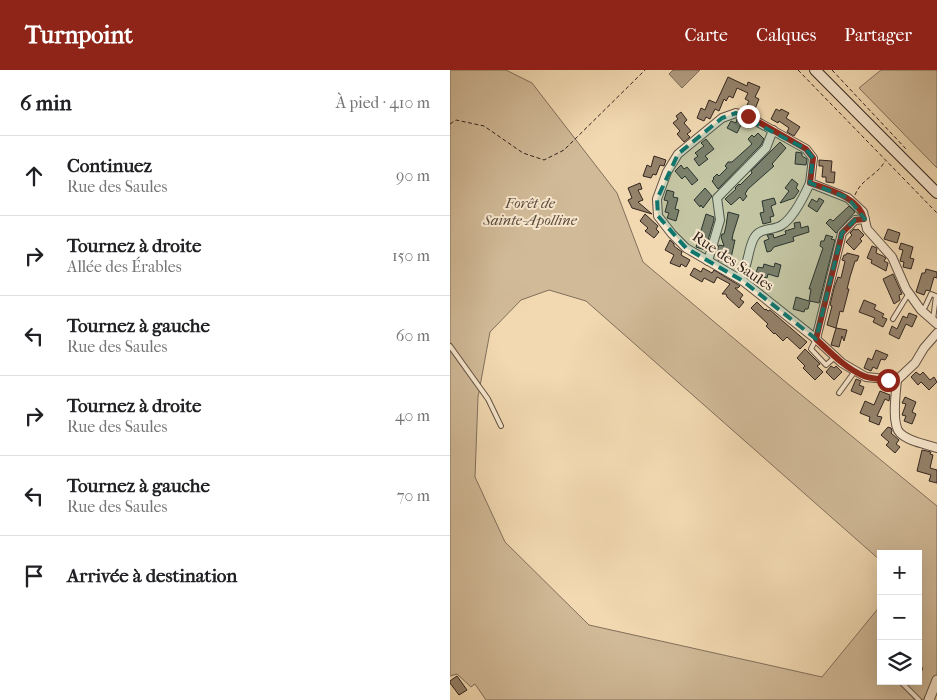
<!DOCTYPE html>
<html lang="fr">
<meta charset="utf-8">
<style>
body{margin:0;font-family:"IM FELL French Canon",serif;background:#f6f6f6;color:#202124}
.controls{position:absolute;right:15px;bottom:15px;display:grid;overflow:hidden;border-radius:0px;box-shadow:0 5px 20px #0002}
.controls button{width:45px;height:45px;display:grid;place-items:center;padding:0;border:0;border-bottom:1px solid #e0e0e0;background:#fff;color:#202124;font:25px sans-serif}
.stop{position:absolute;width:15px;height:15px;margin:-11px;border:4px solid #8f2418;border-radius:50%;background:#fff}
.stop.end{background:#8f2418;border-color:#fff;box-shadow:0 1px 5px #0008}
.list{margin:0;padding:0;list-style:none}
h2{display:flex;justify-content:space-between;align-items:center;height:65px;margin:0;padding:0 20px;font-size:21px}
h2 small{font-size:16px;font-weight:400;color:#757577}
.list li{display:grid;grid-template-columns:32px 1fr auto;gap:15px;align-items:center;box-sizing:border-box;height:80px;padding:0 20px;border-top:1px solid #e0e0e0}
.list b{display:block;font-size:19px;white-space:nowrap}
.list p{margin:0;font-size:16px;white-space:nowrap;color:#757577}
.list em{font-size:16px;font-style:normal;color:#757577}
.icon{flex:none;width:28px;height:28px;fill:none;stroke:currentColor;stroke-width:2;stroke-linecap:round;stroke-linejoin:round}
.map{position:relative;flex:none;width:487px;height:630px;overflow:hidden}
header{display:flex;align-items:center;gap:30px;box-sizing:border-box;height:70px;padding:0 25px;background:#8f2418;color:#fff}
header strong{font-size:24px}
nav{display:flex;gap:28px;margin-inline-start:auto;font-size:18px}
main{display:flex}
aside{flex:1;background:#fff}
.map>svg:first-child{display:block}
</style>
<header>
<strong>Turnpoint</strong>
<nav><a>Carte</a><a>Calques</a><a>Partager</a></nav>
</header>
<main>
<aside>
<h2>6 min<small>À pied · 410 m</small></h2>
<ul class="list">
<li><svg class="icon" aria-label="ahead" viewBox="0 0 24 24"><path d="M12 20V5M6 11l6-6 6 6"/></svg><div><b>Continuez</b><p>Rue des Saules</p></div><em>90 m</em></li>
<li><svg class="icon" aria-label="right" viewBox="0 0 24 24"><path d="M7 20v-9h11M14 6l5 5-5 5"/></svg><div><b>Tournez à droite</b><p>Allée des Érables</p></div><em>150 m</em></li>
<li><svg class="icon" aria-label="left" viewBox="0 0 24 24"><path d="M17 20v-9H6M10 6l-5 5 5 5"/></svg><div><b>Tournez à gauche</b><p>Rue des Saules</p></div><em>60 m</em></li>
<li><svg class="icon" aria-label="right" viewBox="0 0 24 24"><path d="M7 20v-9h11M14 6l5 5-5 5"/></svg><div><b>Tournez à droite</b><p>Rue des Saules</p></div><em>40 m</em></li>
<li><svg class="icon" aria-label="left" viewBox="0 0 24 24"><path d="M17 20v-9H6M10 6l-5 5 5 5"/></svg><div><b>Tournez à gauche</b><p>Rue des Saules</p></div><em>70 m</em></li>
<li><svg class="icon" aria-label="arrive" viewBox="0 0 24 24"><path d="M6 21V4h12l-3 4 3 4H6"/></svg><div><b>Arrivée à destination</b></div></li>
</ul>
</aside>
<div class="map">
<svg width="487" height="630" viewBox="0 0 487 630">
<rect width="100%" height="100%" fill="#f2d9b1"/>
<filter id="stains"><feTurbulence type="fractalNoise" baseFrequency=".004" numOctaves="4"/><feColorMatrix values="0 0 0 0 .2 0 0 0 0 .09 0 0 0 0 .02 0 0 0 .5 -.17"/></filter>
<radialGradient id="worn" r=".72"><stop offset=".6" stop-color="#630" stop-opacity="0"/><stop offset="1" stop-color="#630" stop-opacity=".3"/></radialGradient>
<g fill="#d1ba98" stroke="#816f5c" fill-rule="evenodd">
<path d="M0,0H56L82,13L167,123L193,192L338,314L487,436V606L473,630H36L25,614L21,617L7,604L0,606ZM99,220L136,231L431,491V484H468V611H431V535L372,607L139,555L55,472L25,407L28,327L40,262L71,230Z"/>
<path d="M431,0H487V98L409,18Z"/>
</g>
<path fill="#b09b7f" stroke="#7d6b59" d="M223,0H250L232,18L219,4Z"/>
<g fill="#95826b" stroke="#31241f">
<path d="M278,7L297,16L298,12L310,17L305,27L309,29L305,39L297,35L299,31L295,29L298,23L287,18L283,28L279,26L276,31L274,29L269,41L265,39L260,49L256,47L254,51L247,48L251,38L255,40L259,30L266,33Z"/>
<path d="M326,39L330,41L331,39L339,43L336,48L350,57L344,66L337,62L339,58L329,51L328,53L321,49Z"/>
<path d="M231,42L237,50L234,53L241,61L237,64L240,67L234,72L227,64L230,61L223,53L228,49L226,46Z"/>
<path d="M287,49L293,51L287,63L277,58L281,51L286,53Z"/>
<path d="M308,63L314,69L311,75L268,119L262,111L264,109L263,108L267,104L269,106L277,98L275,96L278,92H282L302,74L298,69L302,65L304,67Z"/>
<path d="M256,69L264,79L255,86L258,89L249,96L244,89L248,86L245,83L254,76L251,73Z"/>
<path d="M330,72L336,78L322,94L324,96L298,119L295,124L297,126L293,131L290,127L281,135L275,129L286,119L285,118L289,114L290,115L302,103L301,101Z"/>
<path d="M346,82L352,83V86L357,89L356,95L345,94Z"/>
<path d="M204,86L216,90L214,96L210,95L206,105L203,104L201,108L193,106L197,95L201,97Z"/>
<path d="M369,90L382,91L381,102H385L384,113L376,112V107H372L373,96H369Z"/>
<path d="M231,95L234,99L237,97L248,110L242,115L235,106L232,109L225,101Z"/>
<path d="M342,109L348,114L346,118L349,121L344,128L330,133L339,121L335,118Z"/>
<path d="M190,113L192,119L188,120L193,130L188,132L202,144L182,138L178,130L182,128L178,118Z"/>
<path d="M255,118L262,126L253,138L251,135L250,137L244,130Z"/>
<path d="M217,120L224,122L223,127L228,128L225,139L229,140L226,151L217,148L219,143L215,142L218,131L214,130Z"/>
<path d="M324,128L326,134L321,136L324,146L320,147L321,152L313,154L310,143L314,142L312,131Z"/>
<path d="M369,128L374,131L367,142L358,136L362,129L367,132Z"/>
<path d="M399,136L405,142L386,163L376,153L380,149L383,151Z"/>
<path d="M278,142L289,145L283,164L282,170H285L281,188L278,187L276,192L268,190L270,181L267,180L269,175L274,176L271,167L272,164H274L276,156Z"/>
<path d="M195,144L208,156L206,159L209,162L204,168L195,161L198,158L190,151Z"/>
<path d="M256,144L264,147V150L255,180L246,177Z"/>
<path d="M350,152L351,158L358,156L359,162L343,167L344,171L324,177L321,181L317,182L314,171L319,169L317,165L323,164L324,168L336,164L335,161L345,158L344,153Z"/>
<path d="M404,159L406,160L408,159L414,165L410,169L412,171L404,180L396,172L402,165L400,163Z"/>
<path d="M438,159L450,163L447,173L434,169Z"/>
<path d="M376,165L383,167L381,169L385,170L369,233L360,231L358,239H355L354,242L343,239L346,227L359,231L361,219H359L361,213L373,178L370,176L371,171H374Z"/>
<path d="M220,170L224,174V176L232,182L231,185L240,190L236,197L231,194L230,197L220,193L224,185L215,180Z"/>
<path d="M451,173L463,177L460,188L464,189L461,199L453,197L454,192L450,191L453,180L449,179Z"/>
<path d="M422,176L427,178L426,183L433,186L436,188L434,191L438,193L436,201L421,193L422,190L417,188Z"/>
<path d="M397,183L409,186L407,191H405L400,207L397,219H399L393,242L390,241L386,258L377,255L382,236L380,235L384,218L388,207L391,208L395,191L392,190L394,185H396Z"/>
<path d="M325,193L331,195L328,207L318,204L317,208L305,205L308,197L313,198L314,194L324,197Z"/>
<path d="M244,198L251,202L253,198L262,203L264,200L287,214L290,216L288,218H285L293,225L290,229L294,232L289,238L277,227L276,224H272L280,214L267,207L264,213L254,208L252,212L240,205Z"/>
<path d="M476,199L487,202V208L484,207L480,221L476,220L474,225L466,222L472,203H475Z"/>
<path d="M443,204L452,224L449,225L450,230L444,234L433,209Z"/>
<path d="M414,230L426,235L424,239L434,244L432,247L437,249L433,257L423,252L425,248L409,242Z"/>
<path d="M307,232L315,240L316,239L318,241L320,240L357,272L350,279L337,267L333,271L325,263L324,264L316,256L318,254L301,238Z"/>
<path d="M459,243L467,246L462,257L456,254L449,269L439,264L442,256L447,259L453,246L457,248Z"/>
<path d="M386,258L397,260L394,271L392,266L389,277L381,275Z"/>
<path d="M355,279L370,294L367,296L373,302L365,310L353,298L355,296L347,288Z"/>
<path d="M426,280L438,285L435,290L431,289L427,299L423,297L421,301L414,298L418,288L422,290Z"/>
<path d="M381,296L384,298L386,296L392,302L384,310L376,302Z"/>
<path d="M466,302L470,305L473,302L480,310L484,307L487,312L479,320L471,312L468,315L461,307Z"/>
<path d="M406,309L411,311L409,315L414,317L411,325L401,321Z"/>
<path d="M430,321L440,325L439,331L435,329L427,346L432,347L429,355L419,351L420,347L410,343L415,331L424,335Z"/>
<path d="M455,327L466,332L462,342L466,344L462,354L454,351L456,346L452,345L456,334L452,333Z"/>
<path d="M438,357L441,358L442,361L441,363L449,370L446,374L450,377L445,383L436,375L439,372L431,365Z"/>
<path d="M472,380L481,382L480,384L483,385L480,398L487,400V413L479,411L481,405L467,401Z"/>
<path d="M7,606L17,620L9,625L0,613V611Z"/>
</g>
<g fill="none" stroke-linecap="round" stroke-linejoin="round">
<g stroke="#615144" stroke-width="6">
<g id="service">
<path d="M471,240L475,237L481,224L486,226L483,250"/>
<path d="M443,249L459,223"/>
<path d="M366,269L361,279L376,295L385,287"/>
<path d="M0,276L38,329L51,356"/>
<path d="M389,323L405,301"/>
<path d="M468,598L470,599"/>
<path d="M450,611L469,630"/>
</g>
</g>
<g stroke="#615144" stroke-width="10">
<g id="minor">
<path d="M258,191L270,150L267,128L316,78L323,60"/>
<path d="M289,208C299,197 297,181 304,168C310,157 323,161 332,155C343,148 355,124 360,113"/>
<path d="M487,254L471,240L456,219L442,187L417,159L413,142L398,128L360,113L363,88L356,79L297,46L286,43L272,48L228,84L217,102L207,129L208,146L222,164L236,178L293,211L366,269L392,293L416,307L447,310C446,322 441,354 450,363C459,372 476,374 487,378"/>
<path d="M366,269L392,163L405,150L415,149"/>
<path d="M447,310L465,293L474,278L487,263"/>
</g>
</g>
<g stroke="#615144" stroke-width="11">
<path id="tertiary" d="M479,630L487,610"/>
</g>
<g stroke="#31241f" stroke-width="12">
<path id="secondary" d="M365,0L487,123"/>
</g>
<g stroke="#31241f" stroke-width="1" stroke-dasharray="4 2.5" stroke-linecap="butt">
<path d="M348,0L487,143"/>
<path d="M382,0L457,80"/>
<path d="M0,54L6,50L34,56L73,83L94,90L114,80L195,0"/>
<path d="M405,125C411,109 428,105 435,91"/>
</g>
<use href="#service" stroke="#f7e6cc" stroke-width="4"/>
<use href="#minor" stroke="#f7e6cc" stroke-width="8"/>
<use href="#tertiary" stroke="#f7e6cc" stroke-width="9"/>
<use href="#secondary" stroke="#f7e6cc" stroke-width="10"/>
</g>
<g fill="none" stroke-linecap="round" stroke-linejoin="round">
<path stroke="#8f2418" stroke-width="6" d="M298,46L356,79L363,88L360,113C379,120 409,127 414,149L405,150L392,163L366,269C381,283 395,298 414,306C421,309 431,309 438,310"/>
</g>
<path fill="#0f766e" fill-opacity="0.2" stroke="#0f766e" stroke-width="4" stroke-dasharray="10 6" stroke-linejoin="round" d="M286,43L356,79L363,88L360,113L398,128L415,149L405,150L392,163L366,269L293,211L236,178L208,146L207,129L228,84L272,48Z"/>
<g text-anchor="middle" stroke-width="4" stroke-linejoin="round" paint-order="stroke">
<g font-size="15" font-style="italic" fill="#594a3d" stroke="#f7e6cc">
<text x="80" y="138">Forêt de<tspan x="80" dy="17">Sainte-Apolline</tspan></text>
</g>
<g font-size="15" fill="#31241f" stroke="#f7e6cc">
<text transform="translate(283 191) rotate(34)" y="5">Rue des Saules</text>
</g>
</g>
<rect width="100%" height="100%" filter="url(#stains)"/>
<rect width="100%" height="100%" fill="url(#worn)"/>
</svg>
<div class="controls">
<button>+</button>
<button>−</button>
<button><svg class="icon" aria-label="layers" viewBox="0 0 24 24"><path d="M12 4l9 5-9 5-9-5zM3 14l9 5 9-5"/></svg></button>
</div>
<div class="stop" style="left:438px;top:310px"></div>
<div class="stop end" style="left:298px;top:46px"></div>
</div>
</main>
